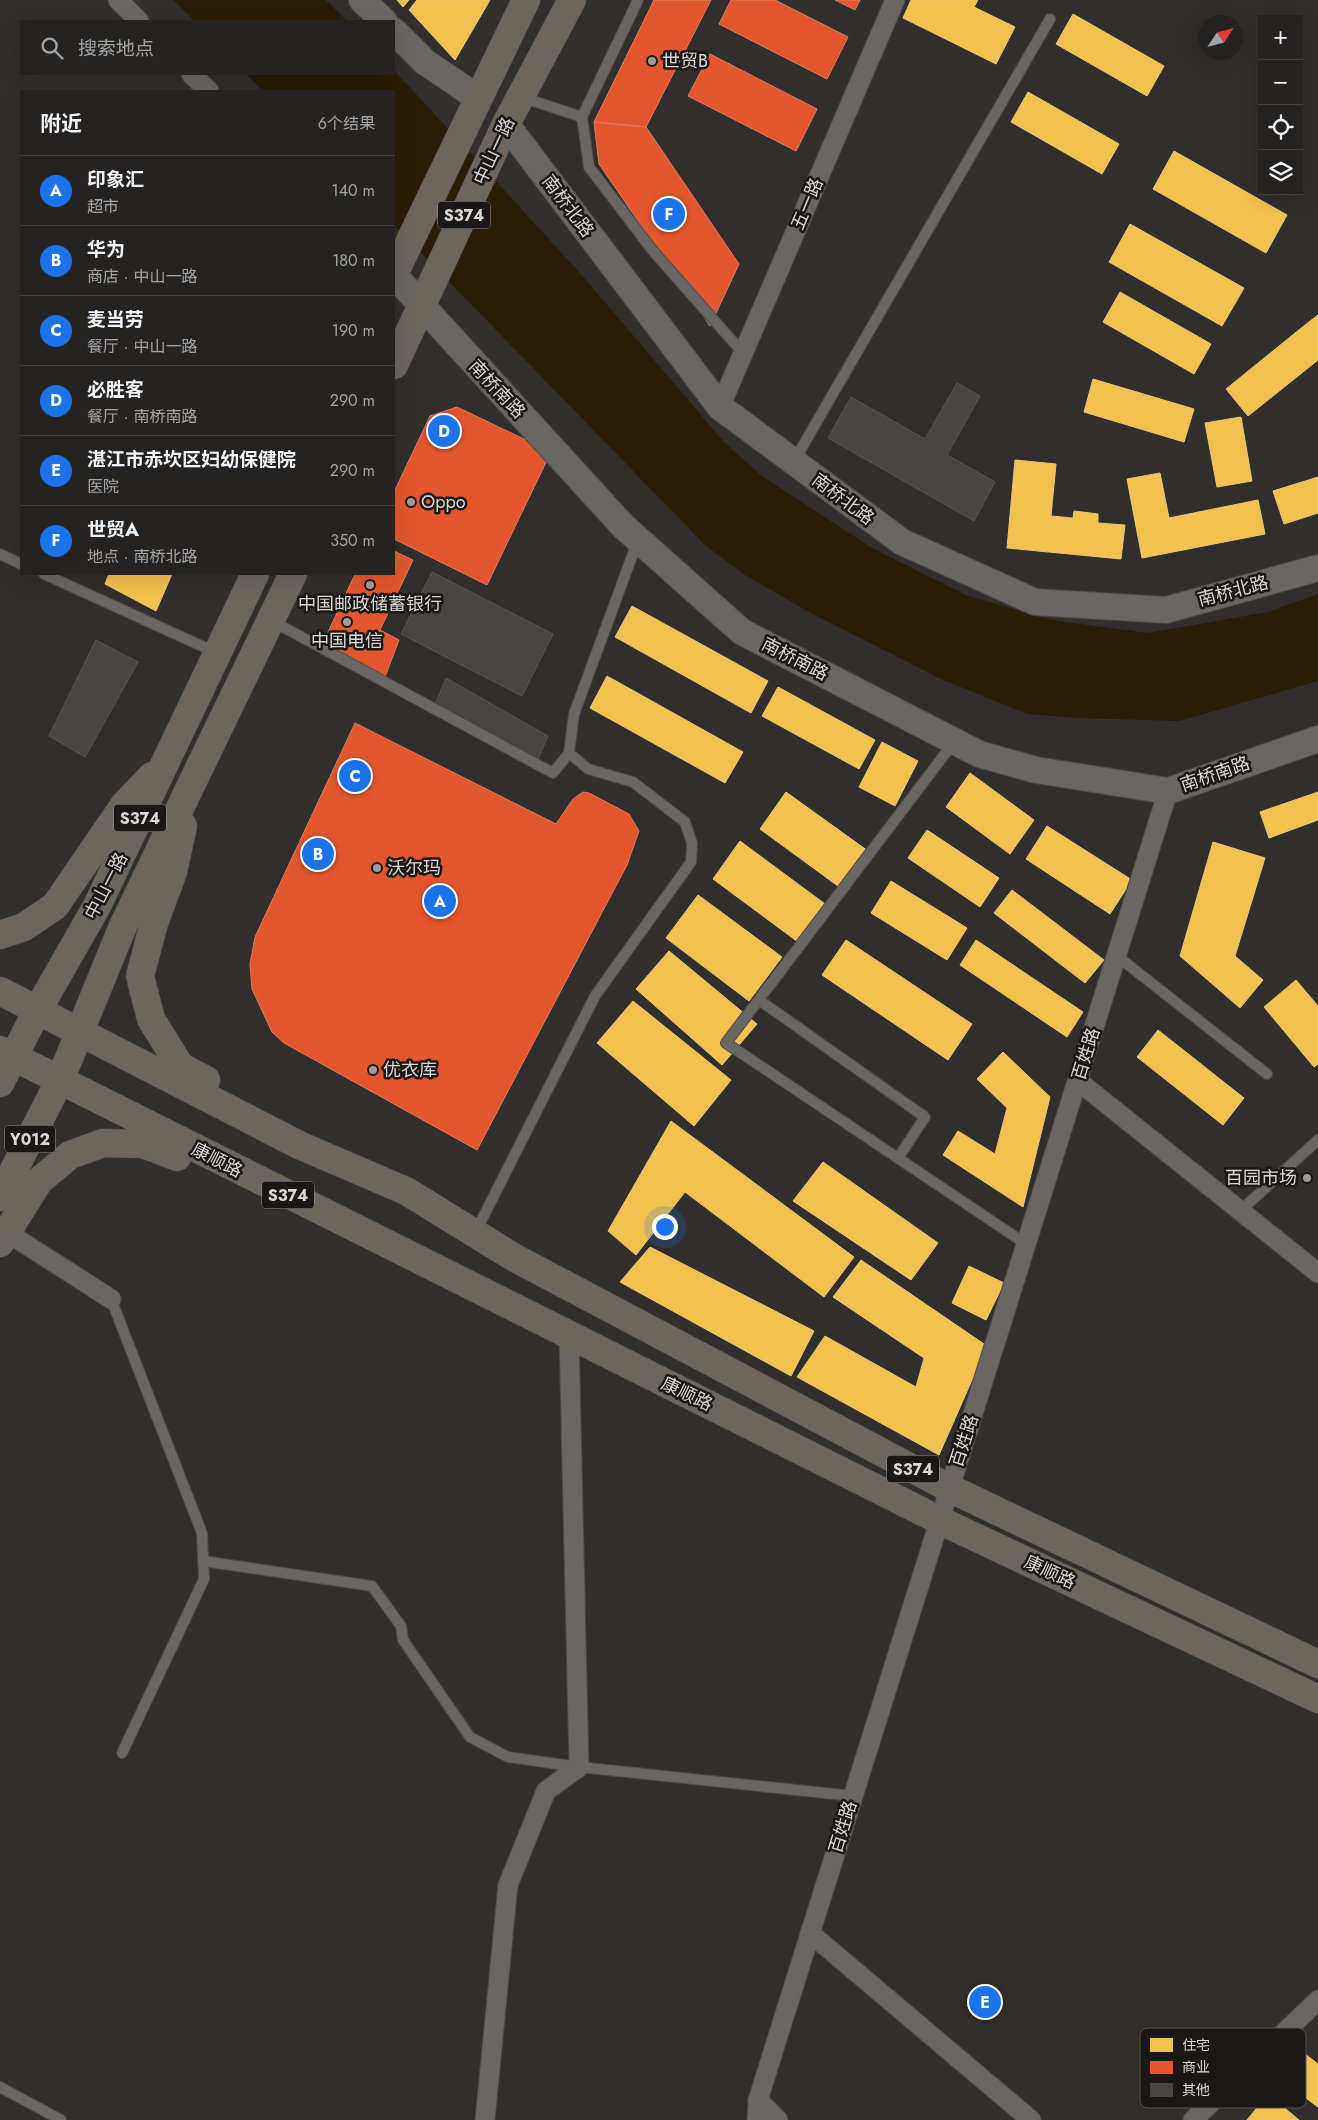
<!DOCTYPE html>
<html lang="zh">
<meta charset="utf-8">
<style>
body{margin:0;font-family:Jost,"Noto Sans SC",sans-serif;background:#312f2f;color:#f1f3f6}
.controls{position:absolute;right:15px;top:15px;display:grid;overflow:hidden;border-radius:0px;box-shadow:0 5px 20px #0002}
.controls button{width:45px;height:45px;display:grid;place-items:center;padding:0;border:0;border-bottom:1px solid #424040;background:#252322;color:#f1f3f6;font:25px sans-serif}
.compass{position:absolute;left:1198px;top:15px;width:45px;height:45px;border-radius:50%;background:#252322;box-shadow:0 5px 20px #0002;rotate:54deg}
.you{position:absolute;left:664px;top:1226px;width:18px;height:18px;margin:-12px;border:4px solid #fff;border-radius:50%;background:#1a73e8;box-shadow:0 0 0 8px #1a73e833}
.badge{display:grid;place-items:center;width:32px;height:32px;border-radius:50%;background:#1a73e8;color:#fff;font-size:16px;font-weight:700}
.pin{position:absolute;translate:-50% -50%;border:2px solid #fff;box-shadow:0 1px 5px #0006}
.list{margin:0;padding:0;list-style:none}
h2{display:flex;justify-content:space-between;align-items:center;height:65px;margin:0;padding:0 20px;font-size:21px}
h2 small{font-size:16px;font-weight:400;color:#a3a4a5}
.list li{display:grid;grid-template-columns:32px 1fr auto;gap:15px;align-items:center;box-sizing:border-box;height:70px;padding:0 20px;border-top:1px solid #424040}
.list b{display:block;font-size:19px;white-space:nowrap}
.list p{margin:0;font-size:16px;white-space:nowrap;color:#a3a4a5}
.list em{font-size:16px;font-style:normal;color:#a3a4a5}
.icon{flex:none;width:28px;height:28px;fill:none;stroke:currentColor;stroke-width:2;stroke-linecap:round;stroke-linejoin:round}
.map{position:relative;flex:none;width:1318px;height:2120px;overflow:hidden}
.search{position:absolute;background:#252322;box-shadow:0 5px 20px #0002;left:20px;top:20px;width:375px;height:55px;display:flex;align-items:center;gap:12px;box-sizing:border-box;padding:0 18px;border-radius:0px;color:#a3a4a5;font-size:19px}
.panel{position:absolute;background:#252322;box-shadow:0 5px 20px #0002;left:20px;top:90px;width:375px;height:485px;border-radius:0px}
.map>svg:first-child{display:block}
</style>
<div class="map">
<svg width="1318" height="2120" viewBox="0 0 1318 2120">
<rect width="100%" height="100%" fill="#312f2d"/>
<g fill="#291d06">
<path d="M173,0H326L347,21H194Z"/>
<path d="M394,70L580,273L723,441L762,476L872,548L966,595L1051,620L1148,633L1268,612L1318,594V681L1180,721L1076,718L1027,714L941,679L809,612L745,575L705,545L394,225V91H263L246,74H394Z"/>
</g>
<g fill="#f2c14e" stroke="#eac876">
<path d="M397,0H409L403,7Z"/>
<path d="M417,0H490L455,60L409,10Z"/>
<path d="M911,0H978L974,7L1015,27L996,64L903,18Z"/>
<path d="M1073,14L1164,66L1147,96L1056,44Z"/>
<path d="M1028,92L1119,144L1102,174L1011,122Z"/>
<path d="M1174,151L1287,215L1266,253L1153,189Z"/>
<path d="M1130,224L1244,288L1222,326L1109,262Z"/>
<path d="M1120,292L1211,344L1194,374L1103,322Z"/>
<path d="M1318,315V341L1305,325Z"/>
<path d="M1305,325L1318,341V360L1248,416L1226,389Z"/>
<path d="M1093,379L1194,409L1184,442L1084,412Z"/>
<path d="M1241,417L1252,481L1217,487L1205,423Z"/>
<path d="M1015,460L1056,464L1051,516L1073,518L1074,511L1098,514V523L1125,525L1121,559L1007,548Z"/>
<path d="M1160,473L1169,518L1258,500L1265,534L1142,558L1127,479Z"/>
<path d="M1318,477V513L1284,524L1273,491Z"/>
<path d="M109,574H172L156,611L105,584Z"/>
<path d="M632,606L768,681L751,713L615,637Z"/>
<path d="M607,676L743,752L725,783L590,708Z"/>
<path d="M778,687L875,740L859,769L762,716Z"/>
<path d="M882,742L918,761L895,806L859,787Z"/>
<path d="M970,773L1034,820L1010,854L946,807Z"/>
<path d="M786,792L868,851L842,889L760,829Z"/>
<path d="M1318,792V820L1269,838L1260,812Z"/>
<path d="M1047,826L1132,880L1110,914L1026,859Z"/>
<path d="M927,830L999,878L980,907L908,858Z"/>
<path d="M740,841L825,904L798,942L713,879Z"/>
<path d="M1213,842L1265,858L1235,956L1263,980L1240,1008L1180,956Z"/>
<path d="M891,881L967,928L947,960L871,913Z"/>
<path d="M1012,890L1104,960L1085,983L994,913Z"/>
<path d="M698,895L782,957L749,1001L666,938Z"/>
<path d="M846,940L972,1024L948,1060L822,975Z"/>
<path d="M976,940L1083,1012L1067,1037L960,965Z"/>
<path d="M669,951L757,1024L722,1065L636,989Z"/>
<path d="M1296,980L1318,1006V1064L1314,1067L1264,1007Z"/>
<path d="M633,1001L731,1080L694,1126L597,1043Z"/>
<path d="M1158,1030L1244,1098L1223,1125L1137,1057Z"/>
<path d="M1003,1052L1050,1097L1023,1207L943,1155L958,1131L995,1154L1007,1108L977,1079Z"/>
<path d="M671,1121L854,1257L824,1297L685,1192L636,1255L608,1231Z"/>
<path d="M823,1162L938,1243L911,1280L793,1201Z"/>
<path d="M650,1247L814,1331L791,1376L620,1282Z"/>
<path d="M861,1260L987,1346L939,1455L797,1377L825,1336L916,1387L924,1358L833,1297Z"/>
<path d="M969,1266L1004,1283L986,1320L952,1303Z"/>
<path d="M1297,2048L1318,2064V2107L1276,2076Z"/>
<path d="M1268,2094L1299,2120H1247Z"/>
</g>
<g fill="#e4572e" stroke="#e17e60">
<path d="M654,0H711L646,127L594,122Z"/>
<path d="M731,0H775L848,37L827,79L719,24Z"/>
<path d="M835,0H860L855,10Z"/>
<path d="M710,54L817,109L796,151L688,96Z"/>
<path d="M594,122L646,127L739,264L710,326L599,164Z"/>
<path d="M457,407L551,452L487,585L394,539V492L430,416Z"/>
<path d="M394,551L413,560L380,630L399,640L385,677L323,643L355,574H394Z"/>
<path d="M355,723L556,824L573,799L583,792L589,793L629,814L639,831L627,865L477,1150L284,1043L272,1032L252,989L250,964L255,937Z"/>
</g>
<g fill="#464543" stroke="#585654">
<path d="M957,383L980,396L947,455L995,482L974,521L828,438L851,397L925,439Z"/>
<path d="M432,572L553,634L522,696L401,634Z"/>
<path d="M96,640L138,662L85,757L49,736Z"/>
<path d="M446,678L548,736L538,759L435,705Z"/>
</g>
<g fill="none" stroke-linecap="round" stroke-linejoin="round">
<g stroke="#4c4a48" stroke-width="12">
<g id="lane">
<path d="M521,97L582,117L638,0"/>
<path d="M582,117L589,167L653,251L743,353"/>
<path d="M794,461L1050,19"/>
<path d="M0,554L21,564"/>
<path d="M44,574L217,653"/>
<path d="M272,621L553,773L569,753"/>
<path d="M954,742L726,1043L1026,1244"/>
<path d="M1117,956L1267,1074"/>
<path d="M759,1000L925,1117L898,1158"/>
<path d="M1240,1211L1318,1140"/>
<path d="M475,1233L595,996L691,862L692,843L685,822L633,782L588,769L569,753L574,714L638,540"/>
<path d="M111,1299L202,1533L204,1579L122,1753"/>
<path d="M203,1561L372,1586L401,1626L403,1640L470,1737L508,1757L579,1767L853,1796"/>
<path d="M0,2087L61,2120"/>
</g>
</g>
<g stroke="#4c4a48" stroke-width="21">
<g id="street">
<path d="M118,0L139,21"/>
<path d="M191,74L209,91"/>
<path d="M720,407L895,0"/>
<path d="M1078,1081L1318,1273"/>
<path d="M8,1233L111,1299"/>
<path d="M810,1933L1031,2120"/>
<path d="M758,2100L778,2120"/>
<path d="M485,2120L508,1885L546,1791L579,1767L569,1335"/>
<path d="M757,2120L758,2100L1168,791"/>
<path d="M1193,2120L1318,2000"/>
</g>
</g>
<g stroke="#4c4a48" stroke-width="28">
<g id="secondary">
<path d="M362,0L384,21"/>
<path d="M394,31L425,62L478,98"/>
<path d="M506,124L720,407L902,542L1035,602L1166,610L1318,568"/>
<path d="M394,275L623,526L742,632L979,754L1036,770L1168,791L1318,739"/>
</g>
</g>
<g stroke="#4c4a48" stroke-width="29">
<g id="primary">
<path d="M394,274L526,0"/>
<path d="M394,365L506,124L572,0"/>
<path d="M183,826L173,872L154,923L140,976L151,1019L180,1066L206,1080"/>
<path d="M0,935L24,927L55,906L125,804L152,776"/>
<path d="M0,991L299,1145L406,1191L515,1258L949,1488L1318,1664"/>
<path d="M0,1050L939,1520L1318,1699"/>
<path d="M0,1083L37,1011L97,906L255,574"/>
<path d="M0,1197L60,1080L123,926L293,574"/>
<path d="M0,1243L39,1181L70,1155L103,1143L143,1144L177,1157"/>
</g>
</g>
<use href="#lane" stroke="#686765" stroke-width="10"/>
<use href="#street" stroke="#686765" stroke-width="19"/>
<use href="#secondary" stroke="#686765" stroke-width="26"/>
<use href="#primary" stroke="#6c665f" stroke-width="28"/>
</g>
<g fill="#9e9d9a" stroke="#191816" stroke-width="2">
<circle cx="652" cy="61" r="5"/>
<circle cx="411" cy="502" r="5"/>
<circle cx="370" cy="585" r="5"/>
<circle cx="347" cy="622" r="5"/>
<circle cx="377" cy="868" r="5"/>
<circle cx="373" cy="1070" r="5"/>
<circle cx="1307" cy="1178" r="5"/>
</g>
<g text-anchor="middle" stroke-width="5" stroke-linejoin="round" paint-order="stroke">
<g fill="#191816" stroke="#9f9e9c" stroke-width="1">
<rect x="438" y="201.5" width="52" height="27" rx="4"/>
<rect x="114" y="804.5" width="52" height="27" rx="4"/>
<rect x="5" y="1125.5" width="50" height="27" rx="4"/>
<rect x="262" y="1181.5" width="52" height="27" rx="4"/>
<rect x="887" y="1455.5" width="52" height="27" rx="4"/>
</g>
<g font-size="16" font-weight="bold" fill="#d9d8d5">
<text x="464" y="221">S374</text>
<text x="140" y="824">S374</text>
<text x="30" y="1145">Y012</text>
<text x="288" y="1201">S374</text>
<text x="913" y="1475">S374</text>
</g>
<g font-size="18" fill="#d9d8d5" stroke="#191816" text-anchor="start">
<text x="662" y="67">世贸B</text>
<text x="421" y="508">Oppo</text>
<text x="370" y="610" text-anchor="middle">中国邮政储蓄银行</text>
<text x="347" y="647" text-anchor="middle">中国电信</text>
<text x="387" y="874">沃尔玛</text>
<text x="383" y="1076">优衣库</text>
<text x="1297" y="1184" text-anchor="end">百园市场</text>
</g>
<g font-size="18" fill="#d9d8d5" stroke="#191816">
<text transform="translate(494 151) rotate(-65)" y="6">中山一路</text>
<text transform="translate(807 204) rotate(-67)" y="6">五一路</text>
<text transform="translate(568 206) rotate(53)" y="6">南桥北路</text>
<text transform="translate(497 389) rotate(47)" y="6">南桥南路</text>
<text transform="translate(843 499) rotate(37)" y="6">南桥北路</text>
<text transform="translate(1233 591) rotate(-15)" y="6">南桥北路</text>
<text transform="translate(795 659) rotate(27)" y="6">南桥南路</text>
<text transform="translate(1215 774) rotate(-19)" y="6">南桥南路</text>
<text transform="translate(106 886) rotate(-63)" y="6">中山一路</text>
<text transform="translate(1086 1054) rotate(-73)" y="6">百姓路</text>
<text transform="translate(217 1160) rotate(27)" y="6">康顺路</text>
<text transform="translate(687 1394) rotate(26)" y="6">康顺路</text>
<text transform="translate(964 1441) rotate(-72)" y="6">百姓路</text>
<text transform="translate(1050 1572) rotate(25)" y="6">康顺路</text>
<text transform="translate(843 1827) rotate(-73)" y="6">百姓路</text>
</g>
</g>
<rect x="1140" y="2028" width="166" height="80" rx="8" fill="#191816" stroke="#53524f" stroke-width="1"/>
<rect x="1150" y="2038" width="23" height="14" fill="#f2c14e"/>
<rect x="1150" y="2061" width="23" height="13" fill="#e4572e"/>
<rect x="1150" y="2083" width="23" height="14" fill="#464543"/>
<g font-size="14" fill="#d9d8d5">
<text x="1182" y="2050">住宅</text>
<text x="1182" y="2072">商业</text>
<text x="1182" y="2095">其他</text>
</g>
</svg>
<div class="controls">
<button>+</button>
<button>−</button>
<button><svg class="icon" aria-label="locate" viewBox="0 0 24 24"><circle cx="12" cy="12" r="6"/><path d="M12 2v4M12 18v4M2 12h4M18 12h4"/></svg></button>
<button><svg class="icon" aria-label="layers" viewBox="0 0 24 24"><path d="M12 4l9 5-9 5-9-5zM3 14l9 5 9-5"/></svg></button>
</div>
<svg class="compass" viewBox="-18 -18 36 36"><path d="M0-13l5 13h-10z" fill="#e53935"/><path d="M0 13l5-13h-10z" fill="#a3a4a5"/></svg>
<div class="you"></div>
<div class="pin badge" style="left:440px;top:901px">A</div>
<div class="pin badge" style="left:318px;top:854px">B</div>
<div class="pin badge" style="left:355px;top:776px">C</div>
<div class="pin badge" style="left:444px;top:431px">D</div>
<div class="pin badge" style="left:985px;top:2002px">E</div>
<div class="pin badge" style="left:669px;top:214px">F</div>
<div class="search"><svg class="icon" aria-label="search" viewBox="0 0 24 24"><circle cx="10" cy="10" r="6"/><path d="M15 15l6 6"/></svg>搜索地点</div>
<section class="panel">
<h2>附近<small>6个结果</small></h2>
<ul class="list">
<li><span class="badge">A</span><div><b>印象汇</b><p>超市</p></div><em>140 m</em></li>
<li><span class="badge">B</span><div><b>华为</b><p>商店 · 中山一路</p></div><em>180 m</em></li>
<li><span class="badge">C</span><div><b>麦当劳</b><p>餐厅 · 中山一路</p></div><em>190 m</em></li>
<li><span class="badge">D</span><div><b>必胜客</b><p>餐厅 · 南桥南路</p></div><em>290 m</em></li>
<li><span class="badge">E</span><div><b>湛江市赤坎区妇幼保健院</b><p>医院</p></div><em>290 m</em></li>
<li><span class="badge">F</span><div><b>世贸A</b><p>地点 · 南桥北路</p></div><em>350 m</em></li>
</ul>
</section>
</div>
